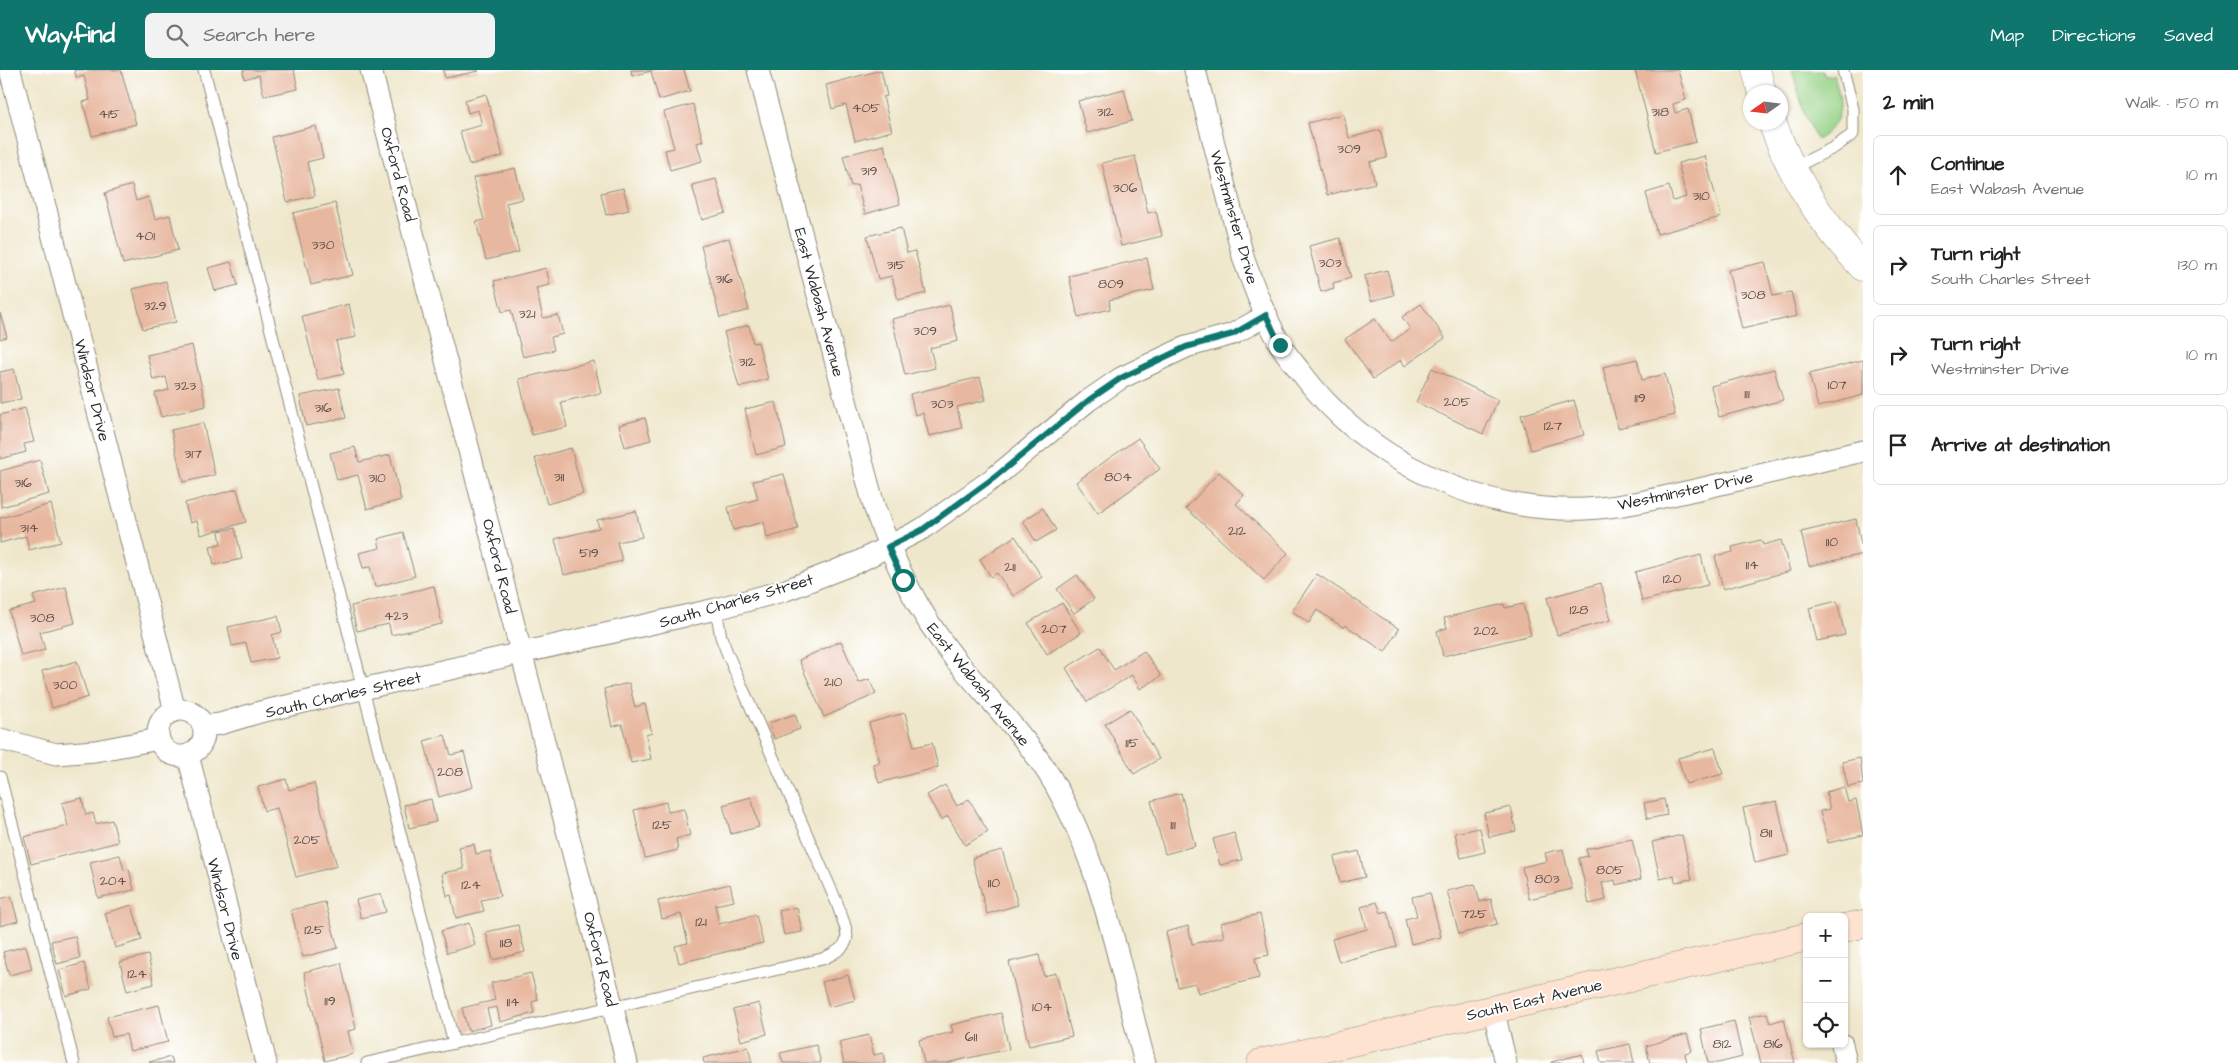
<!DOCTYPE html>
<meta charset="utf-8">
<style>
body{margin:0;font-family:"Architects Daughter",sans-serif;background:#f2f2f2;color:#202124}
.controls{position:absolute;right:15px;bottom:15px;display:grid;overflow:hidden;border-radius:8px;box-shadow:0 1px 4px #0004}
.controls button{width:45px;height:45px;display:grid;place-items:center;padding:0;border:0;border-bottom:1px solid #e0e0e0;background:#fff;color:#202124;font:25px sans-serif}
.compass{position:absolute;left:1743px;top:15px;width:45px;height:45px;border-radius:50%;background:#fff;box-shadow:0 1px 4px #0004;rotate:256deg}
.stop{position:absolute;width:15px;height:15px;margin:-11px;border:4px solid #0f766e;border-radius:50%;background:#fff}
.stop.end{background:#0f766e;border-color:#fff;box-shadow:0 1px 5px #0008}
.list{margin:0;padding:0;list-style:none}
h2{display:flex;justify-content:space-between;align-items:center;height:65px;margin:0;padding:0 20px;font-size:21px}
h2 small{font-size:16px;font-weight:400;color:#757577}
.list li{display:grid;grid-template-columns:32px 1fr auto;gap:15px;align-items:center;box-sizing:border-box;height:80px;margin:0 10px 10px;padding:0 10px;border:1px solid #e0e0e0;border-radius:8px}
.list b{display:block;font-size:19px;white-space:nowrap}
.list p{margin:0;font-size:16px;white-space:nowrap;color:#757577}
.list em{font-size:16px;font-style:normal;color:#757577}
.icon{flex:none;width:28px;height:28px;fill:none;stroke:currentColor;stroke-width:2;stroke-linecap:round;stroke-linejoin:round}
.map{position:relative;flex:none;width:1863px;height:993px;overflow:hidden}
header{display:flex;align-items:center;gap:30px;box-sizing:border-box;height:70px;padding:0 25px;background:#0f766e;color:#fff}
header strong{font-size:24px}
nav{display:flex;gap:28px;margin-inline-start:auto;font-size:18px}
.search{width:350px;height:45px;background:#f2f2f2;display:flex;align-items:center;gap:12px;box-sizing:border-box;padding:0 18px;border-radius:8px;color:#757577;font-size:19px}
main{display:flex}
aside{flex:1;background:#fff}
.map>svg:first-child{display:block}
</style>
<header>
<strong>Wayfind</strong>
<div class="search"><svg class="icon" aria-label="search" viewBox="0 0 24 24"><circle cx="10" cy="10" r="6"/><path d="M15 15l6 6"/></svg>Search here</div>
<nav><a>Map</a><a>Directions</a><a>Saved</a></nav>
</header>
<main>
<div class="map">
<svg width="1863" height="993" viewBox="0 0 1863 993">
<rect width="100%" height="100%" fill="#fff"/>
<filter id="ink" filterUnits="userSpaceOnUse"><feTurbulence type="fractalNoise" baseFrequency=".02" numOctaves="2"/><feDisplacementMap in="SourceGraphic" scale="10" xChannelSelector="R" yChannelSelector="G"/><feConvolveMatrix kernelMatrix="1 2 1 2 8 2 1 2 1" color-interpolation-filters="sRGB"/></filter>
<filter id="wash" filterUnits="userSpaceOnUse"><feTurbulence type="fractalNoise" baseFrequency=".0096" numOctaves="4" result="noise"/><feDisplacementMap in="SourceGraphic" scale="20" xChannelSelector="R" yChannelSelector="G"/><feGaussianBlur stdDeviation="1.12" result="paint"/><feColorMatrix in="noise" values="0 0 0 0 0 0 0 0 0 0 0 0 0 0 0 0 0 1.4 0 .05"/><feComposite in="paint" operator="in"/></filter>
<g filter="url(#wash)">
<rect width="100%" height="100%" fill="#efe7cb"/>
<path fill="#97d286" stroke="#617e58" d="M1792,0H1822L1825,6L1834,5C1843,35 1845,51 1817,70L1805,45Z"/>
<g id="blocks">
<g fill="#e8b79f">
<path d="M74,0H121L136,54L92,66L83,32L90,30L84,6L77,8Z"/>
<path d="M243,0H294L298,19L264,26L259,5L244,9Z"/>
<path d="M443,0H478L479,1L445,8Z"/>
<path d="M631,0H684L690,21L659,30L651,1L632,6Z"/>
<path d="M881,0L887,26L883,27L892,61L855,71L846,35L832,39L826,15Z"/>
<path d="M1635,0H1678L1686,30L1673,34L1675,43L1688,39L1696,72L1656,82Z"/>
<path d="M1124,19L1132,51L1087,63L1078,31Z"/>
<path d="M486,24L503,86L469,95L460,61L482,55L478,40L468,43L465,30Z"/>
<path d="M693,34L703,71L697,73L702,91L670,100L665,80L674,78L664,42Z"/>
<path d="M1343,44L1349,68L1380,60L1387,88L1370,92L1375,113L1327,125L1308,53Z"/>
<path d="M316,56L323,88L307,92L315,126L287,132L272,67Z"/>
<path d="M884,75L900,134L865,144L857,115L851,116L843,86Z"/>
<path d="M1135,86L1148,143L1156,141L1162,166L1121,176L1102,93Z"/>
<path d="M1705,86L1721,147L1657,164L1646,123L1669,116L1673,131L1686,127L1678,93Z"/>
<path d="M515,98L523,129L506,133L519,182L486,190L476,152L484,150L473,108Z"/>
<path d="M716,109L726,143L702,150L692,115Z"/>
<path d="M132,115L136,131L149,127L155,149L170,145L178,180L123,194L105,123Z"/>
<path d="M623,118L629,140L606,145L601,123Z"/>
<path d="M335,133L353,205L311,215L293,143Z"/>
<path d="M901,158L907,183L915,181L926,223L898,230L892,206L878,209L867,166Z"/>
<path d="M729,168L749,240L720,248L701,176Z"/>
<path d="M1340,168L1351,208L1333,213L1334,218L1321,222L1309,176Z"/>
<path d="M1147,188L1154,220L1109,230L1110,239L1078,247L1069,206Z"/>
<path d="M231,192L238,215L215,221L208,198Z"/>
<path d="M1765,192L1773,226L1791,222L1797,246L1742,259L1728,200Z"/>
<path d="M546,198L550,215L536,218L543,248L558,245L563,264L551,267L554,280L523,287L511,240L502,242L494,211Z"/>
<path d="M1387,200L1394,225L1371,231L1364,206Z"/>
<path d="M166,211L176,252L143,259L133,219Z"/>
<path d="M349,234L356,267L336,271L344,304L318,310L302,246Z"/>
<path d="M1421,234L1445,268L1405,296L1401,290L1373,309L1345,269L1375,249L1391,272L1410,259L1402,247Z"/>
<path d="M950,235L958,271L930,278L935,298L905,305L892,249Z"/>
<path d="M0,243L7,267L0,269Z"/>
<path d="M749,255L753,273L758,272L768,309L739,317L724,262Z"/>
<path d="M192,275L206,336L161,347L155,323L169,320L166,307L153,310L147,285Z"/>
<path d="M1637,289L1642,310L1665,304L1675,345L1618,358L1603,297Z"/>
<path d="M1863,290V325L1818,337L1809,304Z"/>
<path d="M594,291L601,323L561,332L567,357L532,365L519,309Z"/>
<path d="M1432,298L1498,330L1483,364L1416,332Z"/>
<path d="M14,299L21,329L0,333V302Z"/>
<path d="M1774,299L1783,330L1719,347L1711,316Z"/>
<path d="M980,307L986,330L957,337L962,358L929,366L923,343L915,345L910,324Z"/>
<path d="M339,318L346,348L306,356L300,326Z"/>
<path d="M1574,330L1584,365L1531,380L1521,345Z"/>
<path d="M776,332L786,377L756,385L745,339Z"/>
<path d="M25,338L34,372L24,374L26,382L0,389V345Z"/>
<path d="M645,348L651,370L625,377L619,355Z"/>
<path d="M203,353L215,405L183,412L171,360Z"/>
<path d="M1138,368L1160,399L1098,443L1076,412Z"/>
<path d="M355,377L359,392L390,385L401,430L367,439L358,405L337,410L330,383Z"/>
<path d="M571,378L583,424L547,434L535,388Z"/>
<path d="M40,390L49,424L1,437L0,401Z"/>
<path d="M1219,402L1244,425L1236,434L1288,483L1264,510L1186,438Z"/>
<path d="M784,404L798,459L767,468L764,452L733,460L728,437L758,429L753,411Z"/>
<path d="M237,419L246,452L201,465L197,451L190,453L185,433Z"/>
<path d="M51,434L61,472L29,480L26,466L0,473V448Z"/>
<path d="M1043,438L1056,460L1036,472L1023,451Z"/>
<path d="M636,441L642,467L617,472L622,491L564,505L555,469L599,458L597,450Z"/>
<path d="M1856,449L1863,484L1809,496L1801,462Z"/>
<path d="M235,458L242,489L214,495L210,476L221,474L219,461Z"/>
<path d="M403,462L415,506L375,517L370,497L363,498L359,483L380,478L378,469Z"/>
<path d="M1015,466L1042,507L1013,526L997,503L991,507L980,489Z"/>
<path d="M1761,470L1763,475L1781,470L1790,501L1723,519L1715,486L1733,482L1732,477Z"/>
<path d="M1701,485L1708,515L1642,531L1635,502Z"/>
<path d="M1317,504L1399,559L1385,582L1345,555L1344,558L1317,540L1309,553L1292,541Z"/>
<path d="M1077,505L1094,529L1074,543L1057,519Z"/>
<path d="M1601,513L1611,550L1557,565L1547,528Z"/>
<path d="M434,516L442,554L391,565L389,554L357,561L351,536Z"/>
<path d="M66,517L75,553L40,562L45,580L21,586L9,541L36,534L33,526Z"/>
<path d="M1837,531L1845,565L1817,571L1809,538Z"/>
<path d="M1062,533L1081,563L1047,584L1028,553Z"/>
<path d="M1504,534L1505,538L1523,534L1531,565L1443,586L1437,561L1447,558L1444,548Z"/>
<path d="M278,546L282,562L272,565L277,588L251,593L246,573L232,576L228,557Z"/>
<path d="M841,571L859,613L869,609L876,624L824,647L799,590Z"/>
<path d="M1100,577L1114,600L1144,581L1161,606L1140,619L1132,605L1087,632L1066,598Z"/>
<path d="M77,591L88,627L52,638L42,601Z"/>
<path d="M629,613L635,637L645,634L652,663L646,665L651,689L631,693L622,654L612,657L604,619Z"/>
<path d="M1130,639L1159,689L1134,704L1105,654Z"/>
<path d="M905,643L914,677L932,673L938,697L879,713L873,694L880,692L869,653Z"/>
<path d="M795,644L800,659L774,669L769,653Z"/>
<path d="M445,665L451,685L464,682L473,717L439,727L424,671Z"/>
<path d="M1715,678L1723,704L1686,714L1678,688Z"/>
<path d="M1860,688L1863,714L1848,717L1842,692Z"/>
<path d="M286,709L289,720L314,713L337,796L296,807L277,738L264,741L258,717Z"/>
<path d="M945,715L957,736L969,729L988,762L965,775L948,746L941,750L927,725Z"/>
<path d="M1844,717L1848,732L1856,730L1863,765L1828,773L1820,741L1830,739L1826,722Z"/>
<path d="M1181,723L1195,776L1165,784L1151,731Z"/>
<path d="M751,727L759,757L731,764L723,735Z"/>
<path d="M82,728L86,745L93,743L96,754L112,750L118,772L31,794L24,767L68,756L62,733Z"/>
<path d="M431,729L436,752L409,758L404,735Z"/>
<path d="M1664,729L1667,745L1647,749L1644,733Z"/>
<path d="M1777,731L1789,785L1755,793L1743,738Z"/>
<path d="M666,732L668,742L684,739L690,765L676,769L678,780L645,788L634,740Z"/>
<path d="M1511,737L1516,761L1489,767L1484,743Z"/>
<path d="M1480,758L1485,782L1461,788L1455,763Z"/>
<path d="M1234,763L1242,790L1220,795L1213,769Z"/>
<path d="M1682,765L1692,809L1675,812L1674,806L1660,809L1652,772Z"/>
<path d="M1632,769L1641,809L1616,815L1615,810L1602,813L1606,830L1589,834L1579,788L1588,786L1586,779Z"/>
<path d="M474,774L476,784L490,781L500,826L481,830L484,841L456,848L451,825L447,826L442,803L464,799L459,777Z"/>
<path d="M1563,779L1572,819L1529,829L1522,797L1547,791L1545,783Z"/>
<path d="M1002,780L1018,835L987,844L972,788Z"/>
<path d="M1359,781L1365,807L1340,813L1334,787Z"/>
<path d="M120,785L124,800L129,799L134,820L98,828L90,792Z"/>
<path d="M730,814L734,831L715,835L719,854L756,845L763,873L679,893L675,876L688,873L681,844L662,849L658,831Z"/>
<path d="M1475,814L1480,832L1491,829L1497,854L1459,864L1447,821Z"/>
<path d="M1430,823L1441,867L1411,874L1405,849L1417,846L1412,827Z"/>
<path d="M381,824L386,842L361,848L356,830Z"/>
<path d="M11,826L18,851L0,856V829Z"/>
<path d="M325,832L338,878L303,887L291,840Z"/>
<path d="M1377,832L1381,843L1387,841L1397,877L1339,892L1332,869L1367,859L1361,837Z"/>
<path d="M132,835L142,870L115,878L105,843Z"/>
<path d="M797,837L802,862L784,865L779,841Z"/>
<path d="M1260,844L1269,885L1255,888L1259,908L1198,923L1195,913L1178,917L1166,862L1188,856L1192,874L1224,867L1221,853Z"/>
<path d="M469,853L475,875L447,883L441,861Z"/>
<path d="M518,855L525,882L493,890L486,862Z"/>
<path d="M75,866L80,888L57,894L51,871Z"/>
<path d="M26,876L32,899L9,905L3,882Z"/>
<path d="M148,885L154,914L127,921L120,892Z"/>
<path d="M1039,885L1044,906L1056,903L1072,966L1029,976L1009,892Z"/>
<path d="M84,893L91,919L66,926L59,900Z"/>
<path d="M341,893L356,959L348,961L353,984L325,991L304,902Z"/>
<path d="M531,903L538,930L532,932L534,943L500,952L497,937L487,939L491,955L468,961L462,938L495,930L491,913Z"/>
<path d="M848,905L855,930L829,937L822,912Z"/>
<path d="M759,933L767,964L741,971L733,940Z"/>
<path d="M159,935L168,972L130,981L126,964L112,967L107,947Z"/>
<path d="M1001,943L1009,979L946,993H924L919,970L953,962L951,955Z"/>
<path d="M1767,943L1770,953L1784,949L1795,993H1761L1749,947Z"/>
<path d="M1734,951L1742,987L1718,993H1708L1701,959Z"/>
<path d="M1687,964L1692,981L1685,983L1687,993H1650L1646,976Z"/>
<path d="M869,965L874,985L883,983L885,993H844L839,972Z"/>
<path d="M1630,974L1634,993H1601L1598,981Z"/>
<path d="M816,975L821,993H783L780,983Z"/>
<path d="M748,977L752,993H704L703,988Z"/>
<path d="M1582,984L1584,993H1551V992Z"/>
<path d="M171,987L173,993H149V992Z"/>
</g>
</g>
</g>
<g filter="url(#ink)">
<use href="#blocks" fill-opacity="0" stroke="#8d897b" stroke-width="1"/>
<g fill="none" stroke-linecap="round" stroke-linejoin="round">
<g stroke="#8d897b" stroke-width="13">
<g id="service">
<path d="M204,0L454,973"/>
<path d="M1793,98L1835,77L1853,64V39L1843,0"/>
<path d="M0,707L74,993"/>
<path d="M367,993L822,889C858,874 847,864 837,833L728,585L721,567L716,539"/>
</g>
</g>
<g stroke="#8d897b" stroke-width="23">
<g id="minor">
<path d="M10,0L175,641"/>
<path d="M371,0L627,993"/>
<path d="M758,0L874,436C894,493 917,541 955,589C989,630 1027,667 1054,713C1103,798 1120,899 1145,993"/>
<path d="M1195,0L1244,190C1254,218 1265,247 1280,274C1285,283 1293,292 1300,301C1365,389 1475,443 1585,439C1627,437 1667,426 1708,417C1760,405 1811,393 1863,381"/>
<circle cx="181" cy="663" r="23"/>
<path d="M203,656L220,654L260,642L716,539L786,520L858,492L922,459L995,407L1089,330L1121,308L1186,277L1233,264L1267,245"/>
<path d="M0,669L56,684L95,681L159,669"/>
<path d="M188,685L266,993"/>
<path d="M1493,938L1506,993"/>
<path d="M1842,974L1846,993"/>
</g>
</g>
<g stroke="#8d897b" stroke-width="29">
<g id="tertiary">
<path d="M1756,0L1762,22"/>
<path d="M1772,52C1792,107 1823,155 1863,197"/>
</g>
</g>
<g stroke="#8d897b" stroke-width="29">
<g id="secondary">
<path d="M1844,858L1863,854"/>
<path d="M1261,993L1807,867"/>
</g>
</g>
<use href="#service" stroke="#fff" stroke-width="11"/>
<use href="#minor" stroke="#fff" stroke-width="21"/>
<use href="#tertiary" stroke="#fff" stroke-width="28"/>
<use href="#secondary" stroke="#fee3d1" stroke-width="28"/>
</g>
</g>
<g fill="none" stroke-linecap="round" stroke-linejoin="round" filter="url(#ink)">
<path stroke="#0f766e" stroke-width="6" d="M903,510L888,477L922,460L995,407L1089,330L1121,308L1186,277L1233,264L1266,245L1280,275"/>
</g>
<g text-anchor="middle" stroke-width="4" stroke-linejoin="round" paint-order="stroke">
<g font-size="14" fill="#5a4e48">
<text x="866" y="42">405</text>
<text x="1105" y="46">312</text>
<text x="1660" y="46">318</text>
<text x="109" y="48">415</text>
<text x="1349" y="83">309</text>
<text x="869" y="105">319</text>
<text x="1125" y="122">306</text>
<text x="1701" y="130">310</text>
<text x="145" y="170">401</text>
<text x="323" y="179">330</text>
<text x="1330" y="197">303</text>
<text x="896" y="199">315</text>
<text x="724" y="213">316</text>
<text x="1111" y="218">809</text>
<text x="1753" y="229">308</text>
<text x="155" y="240">329</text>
<text x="527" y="248">321</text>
<text x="925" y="265">309</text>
<text x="747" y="296">312</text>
<text x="1837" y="319">107</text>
<text x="185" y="320">323</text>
<text x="1747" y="328">111</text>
<text x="1640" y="332">119</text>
<text x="1457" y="336">205</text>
<text x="942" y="338">303</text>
<text x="323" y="342">316</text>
<text x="1553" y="360">127</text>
<text x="193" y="388">317</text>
<text x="559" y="411">311</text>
<text x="1118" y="411">804</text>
<text x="377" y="412">310</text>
<text x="23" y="417">316</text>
<text x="29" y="462">314</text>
<text x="1237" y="465">212</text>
<text x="1832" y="476">110</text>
<text x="589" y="487">519</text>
<text x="1752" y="499">114</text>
<text x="1010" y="501">211</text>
<text x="1672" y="513">120</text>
<text x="1579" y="544">128</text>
<text x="396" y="550">423</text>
<text x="42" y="552">308</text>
<text x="1054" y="563">207</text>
<text x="1486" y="565">202</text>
<text x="833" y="616">210</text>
<text x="65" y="619">300</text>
<text x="1132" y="677">115</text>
<text x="450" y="706">208</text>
<text x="662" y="759">125</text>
<text x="1173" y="759">111</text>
<text x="1766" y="767">811</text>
<text x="307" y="774">205</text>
<text x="1610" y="804">805</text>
<text x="1547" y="813">803</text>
<text x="113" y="815">204</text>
<text x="994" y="817">110</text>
<text x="471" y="819">124</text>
<text x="1474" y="848">725</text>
<text x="701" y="856">121</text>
<text x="314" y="864">125</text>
<text x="506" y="877">118</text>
<text x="137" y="908">124</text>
<text x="330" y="935">119</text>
<text x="513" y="936">114</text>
<text x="1042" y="941">104</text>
<text x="971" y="971">611</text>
<text x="1722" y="978">812</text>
<text x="1773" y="978">816</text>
</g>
<g font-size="16" fill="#2b2b2b" stroke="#fff">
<text transform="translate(399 104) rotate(75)" y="6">Oxford Road</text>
<text transform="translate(1235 147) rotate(74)" y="6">Westminster Drive</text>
<text transform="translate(820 232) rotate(75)" y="6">East Wabash Avenue</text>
<text transform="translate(93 320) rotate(76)" y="6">Windsor Drive</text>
<text transform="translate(1685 420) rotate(-12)" y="6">Westminster Drive</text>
<text transform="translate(500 496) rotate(76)" y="6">Oxford Road</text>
<text transform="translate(736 530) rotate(-16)" y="6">South Charles Street</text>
<text transform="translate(979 614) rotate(51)" y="6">East Wabash Avenue</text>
<text transform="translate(343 624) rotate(-13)" y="6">South Charles Street</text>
<text transform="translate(226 839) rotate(76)" y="6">Windsor Drive</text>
<text transform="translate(601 889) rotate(76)" y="6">Oxford Road</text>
<text transform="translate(1534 929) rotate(-13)" y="6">South East Avenue</text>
</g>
</g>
</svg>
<div class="controls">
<button>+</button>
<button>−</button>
<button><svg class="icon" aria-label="locate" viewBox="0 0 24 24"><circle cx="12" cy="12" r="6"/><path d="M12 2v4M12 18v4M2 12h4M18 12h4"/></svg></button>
</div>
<svg class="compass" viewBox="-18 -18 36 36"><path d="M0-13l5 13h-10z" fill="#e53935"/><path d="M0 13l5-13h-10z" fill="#757577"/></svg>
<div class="stop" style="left:903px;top:510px"></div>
<div class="stop end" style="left:1280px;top:275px"></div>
</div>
<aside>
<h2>2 min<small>Walk · 150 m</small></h2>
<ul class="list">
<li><svg class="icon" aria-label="ahead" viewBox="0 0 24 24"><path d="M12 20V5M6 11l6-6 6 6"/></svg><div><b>Continue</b><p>East Wabash Avenue</p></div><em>10 m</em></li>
<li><svg class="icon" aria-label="right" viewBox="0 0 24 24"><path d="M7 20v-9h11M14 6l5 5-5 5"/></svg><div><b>Turn right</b><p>South Charles Street</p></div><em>130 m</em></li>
<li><svg class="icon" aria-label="right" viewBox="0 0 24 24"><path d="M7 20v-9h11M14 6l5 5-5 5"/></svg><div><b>Turn right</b><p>Westminster Drive</p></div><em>10 m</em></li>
<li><svg class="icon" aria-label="arrive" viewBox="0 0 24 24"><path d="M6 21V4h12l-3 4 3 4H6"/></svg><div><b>Arrive at destination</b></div></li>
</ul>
</aside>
</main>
